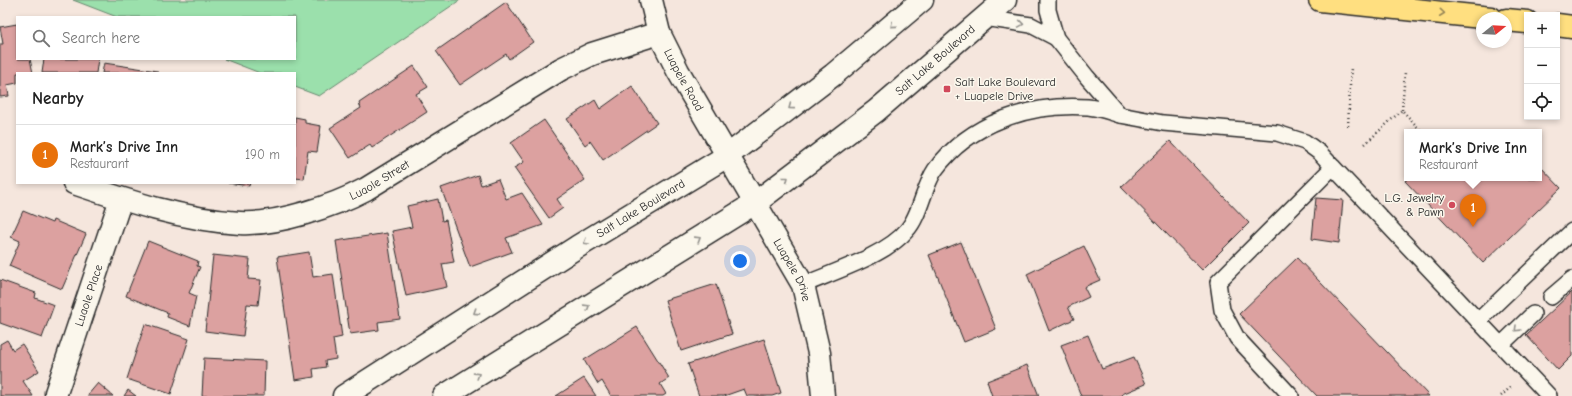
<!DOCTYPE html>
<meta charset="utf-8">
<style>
body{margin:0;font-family:"Comic Neue",sans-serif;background:#f6f6f6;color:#222}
.controls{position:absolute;right:12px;top:12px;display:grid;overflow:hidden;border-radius:0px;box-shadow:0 2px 6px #0003}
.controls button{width:36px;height:36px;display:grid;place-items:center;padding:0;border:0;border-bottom:1px solid #e0e0e0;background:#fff;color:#222;font:20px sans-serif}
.compass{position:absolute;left:1476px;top:12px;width:36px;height:36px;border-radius:50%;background:#fff;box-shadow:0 2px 6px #0003;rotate:72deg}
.you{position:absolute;left:740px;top:261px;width:14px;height:14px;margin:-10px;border:3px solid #fff;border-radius:50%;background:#1a73e8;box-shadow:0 0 0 6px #1a73e833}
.badge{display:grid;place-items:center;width:26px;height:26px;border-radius:50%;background:#1a73e8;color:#fff;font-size:13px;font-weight:700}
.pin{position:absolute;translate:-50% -33px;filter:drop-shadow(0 1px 2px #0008)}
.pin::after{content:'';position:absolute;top:21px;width:14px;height:12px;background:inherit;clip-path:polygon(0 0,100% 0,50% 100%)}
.popup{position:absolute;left:1404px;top:129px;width:138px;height:52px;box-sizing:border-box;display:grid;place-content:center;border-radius:0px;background:#fff;filter:drop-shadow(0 1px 3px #0005);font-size:13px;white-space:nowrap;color:#767676}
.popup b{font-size:15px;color:#222}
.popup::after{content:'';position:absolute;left:50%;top:100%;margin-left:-8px;border:8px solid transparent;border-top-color:#fff}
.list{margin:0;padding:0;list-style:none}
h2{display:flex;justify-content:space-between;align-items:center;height:52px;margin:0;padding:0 16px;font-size:17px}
h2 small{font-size:13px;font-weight:400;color:#767676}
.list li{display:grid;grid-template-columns:26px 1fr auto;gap:12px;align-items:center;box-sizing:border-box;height:60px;padding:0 16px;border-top:1px solid #e0e0e0}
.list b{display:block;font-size:15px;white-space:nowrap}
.list p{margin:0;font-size:13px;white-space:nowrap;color:#767676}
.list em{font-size:13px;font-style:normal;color:#767676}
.icon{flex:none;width:22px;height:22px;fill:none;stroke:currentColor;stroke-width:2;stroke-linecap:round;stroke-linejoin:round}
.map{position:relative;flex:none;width:1572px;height:396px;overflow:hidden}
.search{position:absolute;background:#fff;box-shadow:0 2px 6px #0003;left:16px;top:16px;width:280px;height:44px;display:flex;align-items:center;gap:10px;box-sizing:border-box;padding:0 14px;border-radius:0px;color:#767676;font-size:15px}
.panel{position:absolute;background:#fff;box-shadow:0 2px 6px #0003;left:16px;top:72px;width:280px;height:112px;border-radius:0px}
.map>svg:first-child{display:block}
</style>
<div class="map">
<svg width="1572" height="396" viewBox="0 0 1572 396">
<rect width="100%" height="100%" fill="#f5e6dd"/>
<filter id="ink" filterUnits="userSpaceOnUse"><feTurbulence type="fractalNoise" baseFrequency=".025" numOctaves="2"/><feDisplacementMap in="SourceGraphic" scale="8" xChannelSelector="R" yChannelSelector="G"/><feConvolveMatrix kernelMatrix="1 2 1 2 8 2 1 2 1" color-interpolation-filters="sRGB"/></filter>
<g filter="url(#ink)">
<path fill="#9be0ac" stroke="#63866c" d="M73,0H460L319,96L295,87V73H260L224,59H295V17H117Z"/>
<g fill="#dca1a0" stroke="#2b2b2b">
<path d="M506,2L533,42L509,59L506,54L460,85L436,51Z"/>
<path d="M17,24V59H30L33,73H17V83L7,85L9,96L0,97V44H3L0,27Z"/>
<path d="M44,59H98L96,73H42Z"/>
<path d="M104,63L157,71V73H102Z"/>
<path d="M414,66L428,87L416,94L427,112L372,148L370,145L350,158L330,128L361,108L359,103Z"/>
<path d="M632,86L657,123L603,160L590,141L585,145L567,119L595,100L600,109Z"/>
<path d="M295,117L305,119V123L321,126L317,152L308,151L304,179L295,178Z"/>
<path d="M544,120L585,180L557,199L563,208L549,218L514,168L524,162L511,143Z"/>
<path d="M1170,141L1249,223L1202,270L1121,187Z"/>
<path d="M1539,165L1561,188L1483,263L1405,181L1409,178H1539Z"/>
<path d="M478,175L481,185L498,179L506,199L522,193L543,225L506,238L512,252L470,267L441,188Z"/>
<path d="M228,183H250L249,186Z"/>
<path d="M1316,198L1343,200L1339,243L1312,239Z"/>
<path d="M438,199L442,221L446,220L454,262L442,264L447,287L406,296L392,231L412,227L407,206Z"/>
<path d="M23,211L52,223L53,220L86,234L62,289L9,266L20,241L11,237Z"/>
<path d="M387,233L400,319L378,322L379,330L350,334L336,241Z"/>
<path d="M148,241L198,261L197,266L200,267L189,293L196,296L190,326L167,317L168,313L126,296Z"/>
<path d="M961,242L996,329L964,342L929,255Z"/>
<path d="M1084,246L1100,280L1084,287L1089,297L1068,307L1074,319L1049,331L1027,274Z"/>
<path d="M309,252L313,277L333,274L342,337L333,339L336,359L325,361L326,367L313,369L314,377L295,380L277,257Z"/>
<path d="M213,255L250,259L248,279L261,280L258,305L247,304L243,336L205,331Z"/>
<path d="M1297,258L1320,282L1429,396H1317L1239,314Z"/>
<path d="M0,280L36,293L35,298L54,305L42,338L0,323Z"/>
<path d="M716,284L732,334L681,351L665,300Z"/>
<path d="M1572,292V356L1558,370L1526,335Z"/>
<path d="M145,324L189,339L171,394L127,379Z"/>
<path d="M637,327L669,378L660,384L666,394L663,396H611L602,381L598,384L584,360Z"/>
<path d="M1088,335L1102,369L1134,357L1146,384L1122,394L1123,396H1081L1061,345Z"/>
<path d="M764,339L781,393L772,396H747L744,389L724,396H699L688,364Z"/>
<path d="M7,340L13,350L22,344L39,371L23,381L33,396H0V344Z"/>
<path d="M204,358L265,361L264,396H202Z"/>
<path d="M1027,365L1039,396H992L987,381Z"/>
<path d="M584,378L596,396H556Z"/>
<path d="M98,383L113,396H87Z"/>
<path d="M128,390L136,396H124Z"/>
</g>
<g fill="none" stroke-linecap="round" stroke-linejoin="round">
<g stroke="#2b2b2b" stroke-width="18">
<g id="lane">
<path d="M1048,0V10L1056,38L1087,77L1120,115L1163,123L1277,133L1305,142L1320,153L1333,167L1218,282L1222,310L1237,338L1291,396"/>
<path d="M984,18L1031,25L1056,38"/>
<path d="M1333,167L1549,396"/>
<path d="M803,285C833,272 887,255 907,230C920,216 924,186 935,170C970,122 1031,103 1088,107C1099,108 1110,112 1120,115"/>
<path d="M1551,297L1572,279"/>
<path d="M1478,321L1572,231"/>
<path d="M1501,345L1533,314"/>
</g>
</g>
<g stroke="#2b2b2b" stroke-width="25">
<g id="street">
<path id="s1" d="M651,0L659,33L678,71L803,285L819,353L823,396"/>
<path id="s2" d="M74,183C127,201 184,220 240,223C277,225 334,206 366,189L561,69L592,54L659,33"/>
<path id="s3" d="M56,393L121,199"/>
</g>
</g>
<g stroke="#2b2b2b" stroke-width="25">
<g id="secondary">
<path id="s4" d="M344,396L577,247L727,156L833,75L922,0"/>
<path id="s5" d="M444,396L755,203L876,111L1005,0"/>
</g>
</g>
<g stroke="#2b2b2b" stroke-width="25">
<g id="highway">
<path d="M1320,0L1491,18"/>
<path d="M1506,20L1527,22"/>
<path d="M1557,25L1572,27"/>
</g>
</g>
<g stroke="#2b2b2b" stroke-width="2.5" stroke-dasharray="1 3" stroke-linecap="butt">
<path d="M1402,110L1405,72"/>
<path d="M1348,126L1351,67"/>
<path d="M1365,144L1402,110L1422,132"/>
<path d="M1501,396L1512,386"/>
</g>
<use href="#lane" stroke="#fbf7ec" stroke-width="15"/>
<use href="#street" stroke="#fbf7ec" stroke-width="22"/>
<use href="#secondary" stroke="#fbf7ec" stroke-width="22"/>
<use href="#highway" stroke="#ffdf80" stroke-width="22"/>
</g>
<defs><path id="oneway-chevron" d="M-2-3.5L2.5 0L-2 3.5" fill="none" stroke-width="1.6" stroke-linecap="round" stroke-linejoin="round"/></defs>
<use stroke="#958556" href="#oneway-chevron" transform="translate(1442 13) rotate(6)"/>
<g stroke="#93918c">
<use href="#oneway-chevron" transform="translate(1021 24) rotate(9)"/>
<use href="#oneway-chevron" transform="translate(893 25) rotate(140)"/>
<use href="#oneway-chevron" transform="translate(791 107) rotate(143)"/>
<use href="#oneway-chevron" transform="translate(786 179) rotate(-38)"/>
<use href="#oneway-chevron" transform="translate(698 239) rotate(-32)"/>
<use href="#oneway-chevron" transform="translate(586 242) rotate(149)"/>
<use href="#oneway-chevron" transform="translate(587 307) rotate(-32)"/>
<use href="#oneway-chevron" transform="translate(476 312) rotate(147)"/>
<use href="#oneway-chevron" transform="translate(1517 329) rotate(136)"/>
<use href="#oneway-chevron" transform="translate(477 375) rotate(-32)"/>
</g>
</g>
<g fill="#d1495b" stroke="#fbf7ec" stroke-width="1.5">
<rect x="943" y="85" width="8" height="8" rx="2"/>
<circle cx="1452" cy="205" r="4"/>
</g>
<g text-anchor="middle" stroke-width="3" stroke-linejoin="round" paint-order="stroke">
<g font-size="12" fill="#2b2b2b" stroke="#fbf7ec">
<text dy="4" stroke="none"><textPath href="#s5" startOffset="596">Salt Lake Boulevard</textPath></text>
<text dy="4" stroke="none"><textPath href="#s1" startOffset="87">Luapele Road</textPath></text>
<text dy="4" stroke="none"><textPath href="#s2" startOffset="319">Luaole Street</textPath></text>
<text dy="4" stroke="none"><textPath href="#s4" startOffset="351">Salt Lake Boulevard</textPath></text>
<text dy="4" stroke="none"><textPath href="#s1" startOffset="306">Luapele Drive</textPath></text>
<text dy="4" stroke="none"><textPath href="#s3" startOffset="103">Luaole Place</textPath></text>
</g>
<g font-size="12" fill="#2b2b2b" stroke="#fbf7ec" text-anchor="start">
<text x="955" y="86">Salt Lake Boulevard<tspan x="955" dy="14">+ Luapele Drive</tspan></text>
<text x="1444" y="202" text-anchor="end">L.G. Jewelry<tspan x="1444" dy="14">&amp; Pawn</tspan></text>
</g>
</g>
</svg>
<div class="controls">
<button>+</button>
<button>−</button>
<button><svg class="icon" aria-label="locate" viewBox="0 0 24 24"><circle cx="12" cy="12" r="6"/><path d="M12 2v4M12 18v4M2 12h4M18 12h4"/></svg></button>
</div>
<svg class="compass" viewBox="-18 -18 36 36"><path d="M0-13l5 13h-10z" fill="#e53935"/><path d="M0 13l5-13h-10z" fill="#767676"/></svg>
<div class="you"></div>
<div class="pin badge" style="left:1473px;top:227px;background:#e8710a">1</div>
<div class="popup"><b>Mark’s Drive Inn</b>Restaurant</div>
<div class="search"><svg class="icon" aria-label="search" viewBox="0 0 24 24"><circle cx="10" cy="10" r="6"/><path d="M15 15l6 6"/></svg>Search here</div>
<section class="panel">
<h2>Nearby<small></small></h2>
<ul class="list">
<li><span class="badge" style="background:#e8710a">1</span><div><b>Mark’s Drive Inn</b><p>Restaurant</p></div><em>190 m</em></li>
</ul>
</section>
</div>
